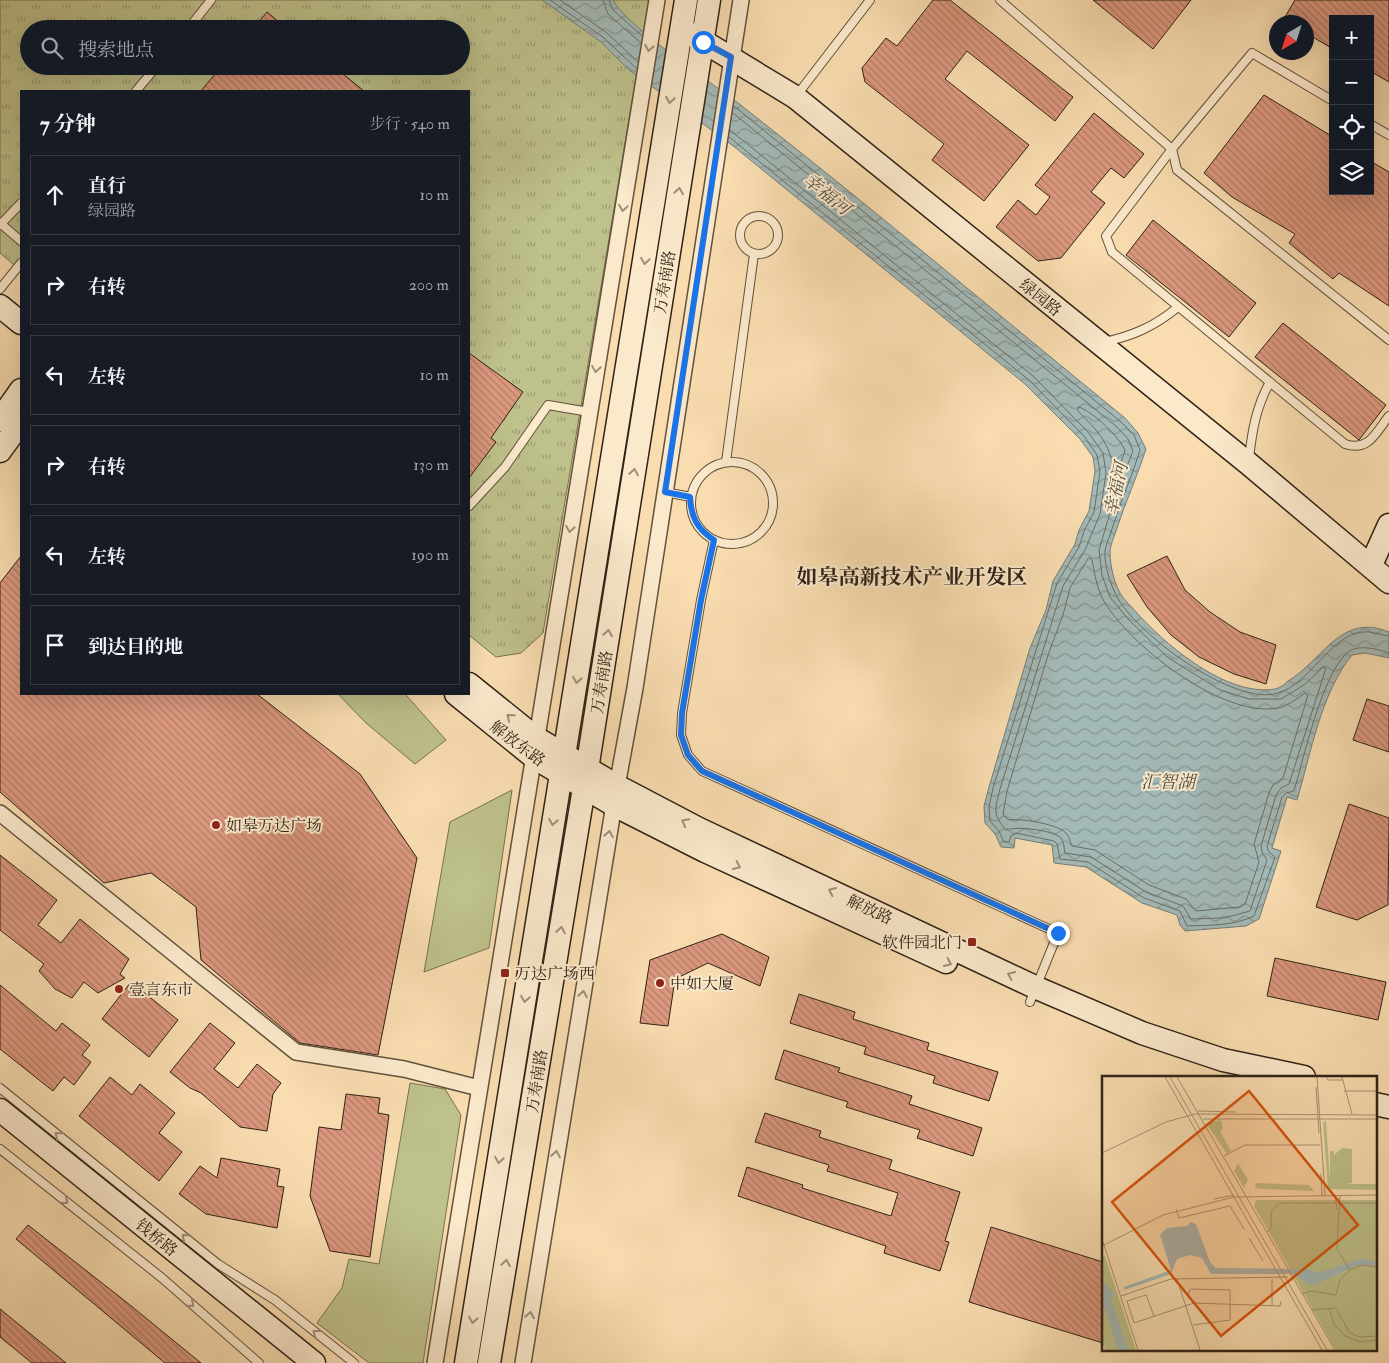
<!DOCTYPE html>
<html lang="zh">
<meta charset="utf-8">
<style>
body{margin:0;font-family:"IM FELL Double Pica","Noto Serif SC",serif;background:#20242c;color:#f1f3f6}
.controls{position:absolute;right:15px;top:15px;display:grid;overflow:hidden;border-radius:0px;box-shadow:0 5px 20px #0002}
.controls button{width:45px;height:45px;display:grid;place-items:center;padding:0;border:0;border-bottom:1px solid #363941;background:#171b24;color:#f1f3f6;font:25px sans-serif}
.compass{position:absolute;left:1269px;top:15px;width:45px;height:45px;border-radius:50%;background:#171b24;box-shadow:0 5px 20px #0002;rotate:219deg}
.stop{position:absolute;width:15px;height:15px;margin:-11px;border:4px solid #1a73e8;border-radius:50%;background:#fff}
.stop.end{background:#1a73e8;border-color:#fff;box-shadow:0 1px 5px #0008}
.list{margin:0;padding:0;list-style:none}
h2{display:flex;justify-content:space-between;align-items:center;height:65px;margin:0;padding:0 20px;font-size:21px}
h2 small{font-size:16px;font-weight:400;color:#9ea1a6}
.list li{display:grid;grid-template-columns:32px 1fr auto;gap:15px;align-items:center;box-sizing:border-box;height:80px;margin:0 10px 10px;padding:0 10px;border:1px solid #363941;border-radius:0px}
.list b{display:block;font-size:19px;white-space:nowrap}
.list p{margin:0;font-size:16px;white-space:nowrap;color:#9ea1a6}
.list em{font-size:16px;font-style:normal;color:#9ea1a6}
.icon{flex:none;width:28px;height:28px;fill:none;stroke:currentColor;stroke-width:2;stroke-linecap:round;stroke-linejoin:round}
.map{position:relative;flex:none;width:1389px;height:1363px;overflow:hidden}
.search{position:absolute;background:#171b24;box-shadow:0 5px 20px #0002;left:20px;top:20px;width:450px;height:55px;display:flex;align-items:center;gap:12px;box-sizing:border-box;padding:0 18px;border-radius:28px;color:#9ea1a6;font-size:19px}
.panel{position:absolute;background:#171b24;box-shadow:0 5px 20px #0002;left:20px;top:90px;width:450px;height:605px;border-radius:0px}
.map>svg:first-child{display:block}
</style>
<div class="map">
<svg width="1389" height="1363" viewBox="0 0 1389 1363">
<defs>
<pattern id="park-tufts" width="24" height="20" patternUnits="userSpaceOnUse" patternTransform="scale(1.25)"><rect width="24" height="20" fill="#bec18b"/><path d="M3 7l-1-3M5 7V3M7 7l1-3M15 17l-1-3M17 17v-4M19 17l1-3" fill="none" stroke="#9b9c71"/></pattern>
<pattern id="water-waves" width="16" height="10" patternUnits="userSpaceOnUse" patternTransform="scale(1.25)"><rect width="16" height="10" fill="#a3b9b7"/><path d="M0 5q4-4 8 0t8 0" fill="none" stroke="#859694"/></pattern>
<pattern id="building-back-hatch" width="6" height="6" patternUnits="userSpaceOnUse" patternTransform="scale(1.25)"><rect width="6" height="6" fill="#dc987f"/><path d="M-1 5l2 2M0 0l6 6M5-1l2 2" fill="none" stroke="#b37c67"/></pattern>
</defs>
<rect width="100%" height="100%" fill="#f9ddb0"/>
<filter id="stains"><feTurbulence type="fractalNoise" baseFrequency=".004" numOctaves="4"/><feColorMatrix values="0 0 0 0 .2 0 0 0 0 .09 0 0 0 0 .02 0 0 0 .5 -.17"/></filter>
<radialGradient id="worn" r=".72"><stop offset=".6" stop-color="#630" stop-opacity="0"/><stop offset="1" stop-color="#630" stop-opacity=".3"/></radialGradient>
<g fill="#bec18b" stroke="#767250">
<path d="M338,694H405L446,740L415,764L366,723Z"/>
<path d="M512,790L489,948L424,972L450,822Z"/>
<path d="M410,1083L445,1089L461,1115L423,1363H369L317,1323L342,1288L349,1259L379,1264Z"/>
</g>
<path fill="url(#park-tufts)" stroke="#767250" fill-rule="evenodd" d="M0,0H649L543,633L521,653L496,657L469,635V91H21V271L0,253ZM29,29H461V66H29Z"/>
<path fill="url(#water-waves)" stroke="#757d77" d="M542,0H613C624,24 712,83 738,103C869,205 996,313 1125,418L1138,433L1146,449C1137,477 1125,503 1116,531C1114,537 1110,546 1110,553C1110,565 1114,582 1120,593C1124,600 1132,607 1137,613C1167,646 1227,697 1275,689C1280,688 1285,684 1288,681C1323,660 1341,612 1389,632V658L1365,653L1352,655C1321,693 1311,753 1297,800L1287,797L1272,848L1281,851L1259,919L1246,926L1185,931L1180,925L1177,915L1142,903L1086,867L1054,863L1052,845L1015,838L1014,848L1001,847L995,834L985,823L984,806L989,787L1030,648L1046,610L1053,581L1075,544L1079,530L1089,511L1095,471L1093,457L1080,439L1025,384L732,145L628,69L601,42Z"/>
<g fill="none" stroke-linecap="round" stroke-linejoin="round">
<g stroke="#696e66" stroke-width="1">
<path d="M550,0L604,38L637,69"/>
<path d="M560,0L607,33L638,62"/>
<path d="M603,0L608,14L641,43"/>
<path d="M609,0L613,10L642,36"/>
<path d="M734,106L1121,422L1134,435L1140,450C1132,477 1120,502 1112,529C1110,536 1106,544 1105,551C1104,564 1110,583 1116,595C1135,633 1234,707 1278,693C1310,684 1331,634 1363,632C1371,631 1381,635 1389,636"/>
<path d="M730,130L1033,376L1088,432L1103,453L1106,473L1100,514L1085,550L1063,586L1000,789C995,809 992,814 1006,830C1016,826 1053,830 1061,838C1064,842 1064,848 1065,853L1091,857L1146,892L1183,906L1191,919L1224,918L1250,911L1267,860L1262,852L1261,846L1276,795L1281,788L1289,784L1326,668L1323,667L1304,685L1281,699H1249L1220,690L1167,657L1128,619L1110,597L1102,575L1099,550L1115,496L1133,451L1128,439L1117,427L733,113"/>
<path d="M729,137L1029,380L1084,436L1097,455L1100,472L1094,512L1084,531L1079,547L1057,583L993,788L989,807L990,821L999,831L1004,842H1009L1011,836L1016,833L1054,841L1057,844L1060,859L1088,862L1144,898L1180,911L1187,926C1210,925 1234,926 1254,916L1275,857L1268,851L1267,846L1282,797L1286,793L1294,791C1304,757 1322,674 1348,652C1358,644 1378,649 1389,653"/>
<path d="M1079,407C1092,411 1121,438 1125,451L1117,472L1114,471C1110,443 1097,430 1078,411Z"/>
<path d="M1089,558L1092,560C1095,574 1097,591 1105,603C1132,647 1227,722 1282,707C1290,704 1298,698 1305,693L1308,695L1283,778L1273,785L1269,793L1254,844L1259,862L1245,904L1240,907L1196,911L1186,899L1149,885L1095,850L1072,846C1070,841 1069,836 1065,832C1056,824 1020,818 1009,820L1003,815L1007,791L1048,655L1063,615L1070,588Z"/>
</g>
</g>
<g fill="url(#building-back-hatch)" stroke="#2f2216">
<path d="M933,0H950L1073,97L1055,121L967,51L945,79L1029,145L984,201L932,160L944,144L865,82L862,68L886,38L897,46Z"/>
<path d="M1093,0H1191L1153,49Z"/>
<path d="M1295,0H1389V82L1370,71V19H1333V49L1306,33V22H1282Z"/>
<path d="M267,12L287,29H253Z"/>
<path d="M222,66H333L364,91H201Z"/>
<path d="M1264,95L1333,137V191H1370V161L1389,172V306L1339,273L1333,279L1289,243L1295,234L1232,197L1204,173Z"/>
<path d="M1094,113L1144,154L1124,178L1111,168L1091,192L1105,203L1061,258L1038,261L996,227L1018,200L1036,215L1050,197L1035,185Z"/>
<path d="M1153,220L1256,303L1229,337L1126,255Z"/>
<path d="M1283,323L1386,405L1359,440L1255,357Z"/>
<path d="M469,353L523,392L491,438L496,442L469,478Z"/>
<path d="M21,556V694H257L360,774L417,858L378,1055L300,1043L201,960L196,907L151,873L104,883L0,792V583Z"/>
<path d="M1167,556L1185,590L1210,612L1240,632L1276,645L1266,684L1234,674L1199,657L1171,635L1147,607L1127,575Z"/>
<path d="M1367,699L1389,706V752L1353,740Z"/>
<path d="M1349,804L1389,818L1388,905L1357,920L1316,907Z"/>
<path d="M0,855L57,900L38,925L61,943L80,919L129,959L120,974L125,978L98,993L84,982L72,998L55,989L39,971L44,964L0,930Z"/>
<path d="M722,934L769,957L760,986L708,963L675,979L668,1026L640,1023L650,960Z"/>
<path d="M1275,958L1386,982L1378,1020L1267,996Z"/>
<path d="M131,982L178,1020L149,1057L102,1019Z"/>
<path d="M0,985L56,1031L62,1023L90,1045L82,1055L91,1062L74,1085L64,1077L53,1091L0,1049Z"/>
<path d="M799,994L855,1012L853,1019L929,1043L927,1050L998,1072L989,1101L933,1083L935,1076L864,1054L866,1047L790,1023Z"/>
<path d="M210,1023L235,1043L214,1069L238,1088L257,1064L281,1083L273,1094L267,1131L240,1127L201,1093L190,1088L170,1072Z"/>
<path d="M784,1050L840,1068L838,1072L912,1096L909,1104L982,1128L973,1156L917,1138L920,1130L846,1107L848,1102L775,1079Z"/>
<path d="M110,1077L132,1095L140,1084L175,1113L159,1133L182,1152L159,1181L79,1116Z"/>
<path d="M346,1094L380,1098L378,1113L389,1115L370,1257L330,1251L310,1196L319,1127L341,1130Z"/>
<path d="M765,1113L821,1131L819,1137L892,1160L889,1169L960,1192L945,1241L949,1242L940,1271L884,1253L886,1246L738,1196L747,1167L803,1185L802,1188L891,1216L898,1193L827,1171L829,1165L755,1142Z"/>
<path d="M221,1158L280,1169L277,1186L284,1187L277,1228L206,1214L179,1194L200,1166L217,1178Z"/>
<path d="M28,1225L125,1301L201,1363H165L16,1239Z"/>
<path d="M991,1227L1103,1262V1343L969,1302Z"/>
<path d="M0,1309L66,1363H32L0,1337Z"/>
</g>
<g fill="none" stroke-linecap="round" stroke-linejoin="round">
<g stroke="#62513c" stroke-width="10">
<g id="lane">
<path d="M1000,0L1172,149L1177,170L1389,340"/>
<path d="M188,29L211,0"/>
<path d="M136,91L157,66"/>
<path d="M797,95L870,0"/>
<path d="M1333,101L1252,53L1172,149L1106,236L1112,252L1345,444C1369,452 1376,432 1389,416"/>
<path d="M1370,124L1389,135"/>
<circle cx="759" cy="235" r="19"/>
<path d="M0,223L21,241"/>
<path d="M0,225L21,203"/>
<path d="M0,289L21,263"/>
<path d="M1104,342C1133,336 1155,326 1178,307"/>
<path d="M1249,459C1252,431 1256,407 1270,382"/>
<circle cx="732" cy="503" r="41"/>
<path d="M726,462L754,254"/>
<path d="M665,492L691,497"/>
<path d="M469,506L505,467L548,405L589,412"/>
<path d="M714,540L701,600L682,713L681,735L688,755L702,771L1058,933L1030,1002"/>
<path d="M0,1088L218,1264L275,1300L354,1363"/>
<path d="M0,1149L162,1278L259,1363"/>
</g>
</g>
<g stroke="#62513c" stroke-width="18">
<g id="street">
<path d="M0,813L296,1052L404,1069L479,1088"/>
<path d="M435,1363L657,0"/>
<path d="M523,1363L617,786L635,688L741,0"/>
</g>
</g>
<g stroke="#2f2216" stroke-width="25">
<g id="secondary">
<path d="M691,34L795,97L1249,464L1389,582"/>
<path d="M0,306L21,323"/>
<path d="M0,420L21,390"/>
<path d="M0,451L21,422"/>
<path d="M1371,565L1389,525"/>
<path d="M469,684L536,738L617,786L699,829L1037,988L1142,1033L1223,1060L1304,1077"/>
<path d="M456,694L535,758L614,805L705,851L946,962"/>
<path d="M1375,1104L1389,1107"/>
<path d="M0,1110L314,1363"/>
<path d="M466,1363L686,0"/>
<path d="M489,1363L584,788L709,0"/>
</g>
</g>
<use href="#lane" stroke="#fbe9cc" stroke-width="8"/>
<use href="#street" stroke="#fbe9cc" stroke-width="15"/>
<use href="#secondary" stroke="#fbe9cc" stroke-width="22"/>
</g>
<defs><path id="oneway-chevron" d="M-2-3.5L2.5 0L-2 3.5" fill="none" stroke-width="1.6" stroke-linecap="round" stroke-linejoin="round" transform="scale(1.25)"/></defs>
<g stroke="#9f8f7a">
<use href="#oneway-chevron" transform="translate(649 48) rotate(100)"/>
<use href="#oneway-chevron" transform="translate(670 100) rotate(99)"/>
<use href="#oneway-chevron" transform="translate(679 191) rotate(-81)"/>
<use href="#oneway-chevron" transform="translate(623 208) rotate(99)"/>
<use href="#oneway-chevron" transform="translate(645 261) rotate(99)"/>
<use href="#oneway-chevron" transform="translate(596 369) rotate(99)"/>
<use href="#oneway-chevron" transform="translate(634 472) rotate(-81)"/>
<use href="#oneway-chevron" transform="translate(570 529) rotate(99)"/>
<use href="#oneway-chevron" transform="translate(608 633) rotate(-81)"/>
<use href="#oneway-chevron" transform="translate(577 680) rotate(99)"/>
<use href="#oneway-chevron" transform="translate(510 717) rotate(-141)"/>
<use href="#oneway-chevron" transform="translate(553 822) rotate(99)"/>
<use href="#oneway-chevron" transform="translate(685 822) rotate(-152)"/>
<use href="#oneway-chevron" transform="translate(609 834) rotate(-81)"/>
<use href="#oneway-chevron" transform="translate(737 866) rotate(25)"/>
<use href="#oneway-chevron" transform="translate(832 891) rotate(-155)"/>
<use href="#oneway-chevron" transform="translate(561 930) rotate(-81)"/>
<use href="#oneway-chevron" transform="translate(948 963) rotate(25)"/>
<use href="#oneway-chevron" transform="translate(1011 975) rotate(-155)"/>
<use href="#oneway-chevron" transform="translate(583 994) rotate(-81)"/>
<use href="#oneway-chevron" transform="translate(525 999) rotate(99)"/>
<use href="#oneway-chevron" transform="translate(58 1135) rotate(-141)"/>
<use href="#oneway-chevron" transform="translate(556 1154) rotate(-81)"/>
<use href="#oneway-chevron" transform="translate(499 1160) rotate(99)"/>
<use href="#oneway-chevron" transform="translate(65 1201) rotate(39)"/>
<use href="#oneway-chevron" transform="translate(185 1237) rotate(-141)"/>
<use href="#oneway-chevron" transform="translate(506 1263) rotate(-81)"/>
<use href="#oneway-chevron" transform="translate(191 1304) rotate(41)"/>
<use href="#oneway-chevron" transform="translate(530 1315) rotate(-81)"/>
<use href="#oneway-chevron" transform="translate(473 1320) rotate(99)"/>
<use href="#oneway-chevron" transform="translate(316 1333) rotate(-142)"/>
</g>
<g fill="none" stroke-linecap="round" stroke-linejoin="round">
<path stroke="#1a73e8" stroke-width="6" d="M703,42L731,57L665,492L690,497C691,517 697,529 714,540L701,600L682,713L681,735L688,755L702,771L1058,933"/>
</g>
<g fill="#8f2418" stroke="#fbe9cc" stroke-width="2">
<circle cx="216" cy="825" r="5"/>
<rect x="967" y="937" width="10" height="10" rx="2.5"/>
<rect x="500" y="968" width="10" height="10" rx="2.5"/>
<circle cx="660" cy="983" r="5"/>
<circle cx="119" cy="989" r="5"/>
</g>
<g text-anchor="middle" stroke-width="4" stroke-linejoin="round" paint-order="stroke">
<g font-size="16" fill="#2f2216" stroke="#fbe9cc">
<text transform="translate(664 282) rotate(-81)" y="6">万寿南路</text>
<text transform="translate(1041 297) rotate(39)" y="6">绿园路</text>
<text transform="translate(601 682) rotate(-81)" y="6">万寿南路</text>
<text transform="translate(518 743) rotate(37)" y="6">解放东路</text>
<text transform="translate(870 909) rotate(25)" y="6">解放路</text>
<text transform="translate(536 1081) rotate(-81)" y="6">万寿南路</text>
<text transform="translate(157 1237) rotate(39)" y="6">钱桥路</text>
</g>
<g font-size="16" fill="#2f2216" stroke="#fbe9cc" text-anchor="start">
<text x="226" y="831">如皋万达广场</text>
<text x="962" y="948" text-anchor="end">软件园北门</text>
<text x="515" y="979">万达广场西</text>
<text x="670" y="989">中如大厦</text>
<text x="129" y="995">壹言东市</text>
</g>
<g font-size="18" font-style="italic" fill="#524f46" stroke="#fbe9cc">
<text transform="translate(827 194) rotate(39)" y="6">幸福河</text>
<text transform="translate(1116 489) rotate(-78)" y="6">幸福河</text>
<text x="1168" y="788">汇智湖</text>
</g>
<g font-size="21" font-weight="bold" fill="#2f2216" stroke="#fbe9cc">
<text x="912" y="584">如皋高新技术产业开发区</text>
</g>
</g>
<g transform="translate(1102 1076)">
<rect width="275" height="275" fill="#f9ddb0"/>
<path d="M119,44L121,53L118,55L129,75L125,78L104,47ZM224,44L228,104V75H232V79L240,72L250,73V107L244,108H275V114L226,113L221,47ZM136,87L146,104L142,112L132,95ZM154,107L207,109L212,115L160,113L153,112Z" fill="#bec18b"/>
<path d="M0,179L3,180L34,274H3L0,265Z" fill="#bec18b"/>
<path d="M154,124H275V274H234L152,130Z" fill="#bec18b"/>
<path d="M89,146L94,148L108,186L114,192L206,193L216,197L259,183L275,186V189H255L212,209L202,206L194,198H109L100,182L88,179L75,183L69,198L22,214V211L69,194L58,159L65,152L85,150ZM0,196L2,206L12,218L9,223L26,274H16L3,232H0Z" fill="#a3b9b7"/>
<path fill="none" stroke="#a89272" stroke-width="1" d="M63,1L220,274M68,1L225,274M75,1L233,274M215,1L223,119M224,1L226,4H240M240,1L250,38M214,11L217,57M242,15H275M96,35L134,36M101,43H275M0,77L64,46L93,38L275,39M122,80L143,69H218M219,98L220,119M233,119L235,134M238,119L235,173L248,194M112,123L132,119M74,133L77,142L128,130L142,153M165,156L169,153V136L177,127H275M147,162L161,185M0,163L36,274M0,170L61,139L132,121L275,119M75,203L98,274M170,203V230M200,218L209,215L234,219L238,204L248,194L259,189L275,191M19,220L69,203L186,201M86,220L88,213L128,214V244L91,249M227,232L232,248L243,260L258,266L275,264M210,234L234,232L247,256L257,261L275,260M52,240L44,219L25,225L32,247L92,227L178,230L179,225"/>
<path fill="#d6540d" fill-opacity="0.15" stroke="#d6540d" stroke-width="2.5" d="M147,15L256,149L119,260L10,126Z"/>
<rect width="275" height="275" fill="none" stroke="#2f2216" stroke-width="2.5"/>
</g>
<rect width="100%" height="100%" filter="url(#stains)"/>
<rect width="100%" height="100%" fill="url(#worn)"/>
</svg>
<div class="controls">
<button>+</button>
<button>−</button>
<button><svg class="icon" aria-label="locate" viewBox="0 0 24 24"><circle cx="12" cy="12" r="6"/><path d="M12 2v4M12 18v4M2 12h4M18 12h4"/></svg></button>
<button><svg class="icon" aria-label="layers" viewBox="0 0 24 24"><path d="M12 4l9 5-9 5-9-5zM3 14l9 5 9-5"/></svg></button>
</div>
<svg class="compass" viewBox="-18 -18 36 36"><path d="M0-13l5 13h-10z" fill="#e53935"/><path d="M0 13l5-13h-10z" fill="#9ea1a6"/></svg>
<div class="stop" style="left:703px;top:42px"></div>
<div class="stop end" style="left:1058px;top:933px"></div>
<div class="search"><svg class="icon" aria-label="search" viewBox="0 0 24 24"><circle cx="10" cy="10" r="6"/><path d="M15 15l6 6"/></svg>搜索地点</div>
<section class="panel">
<h2>7 分钟<small>步行 · 540 m</small></h2>
<ul class="list">
<li><svg class="icon" aria-label="ahead" viewBox="0 0 24 24"><path d="M12 20V5M6 11l6-6 6 6"/></svg><div><b>直行</b><p>绿园路</p></div><em>10 m</em></li>
<li><svg class="icon" aria-label="right" viewBox="0 0 24 24"><path d="M7 20v-9h11M14 6l5 5-5 5"/></svg><div><b>右转</b></div><em>200 m</em></li>
<li><svg class="icon" aria-label="left" viewBox="0 0 24 24"><path d="M17 20v-9H6M10 6l-5 5 5 5"/></svg><div><b>左转</b></div><em>10 m</em></li>
<li><svg class="icon" aria-label="right" viewBox="0 0 24 24"><path d="M7 20v-9h11M14 6l5 5-5 5"/></svg><div><b>右转</b></div><em>130 m</em></li>
<li><svg class="icon" aria-label="left" viewBox="0 0 24 24"><path d="M17 20v-9H6M10 6l-5 5 5 5"/></svg><div><b>左转</b></div><em>190 m</em></li>
<li><svg class="icon" aria-label="arrive" viewBox="0 0 24 24"><path d="M6 21V4h12l-3 4 3 4H6"/></svg><div><b>到达目的地</b></div></li>
</ul>
</section>
</div>
